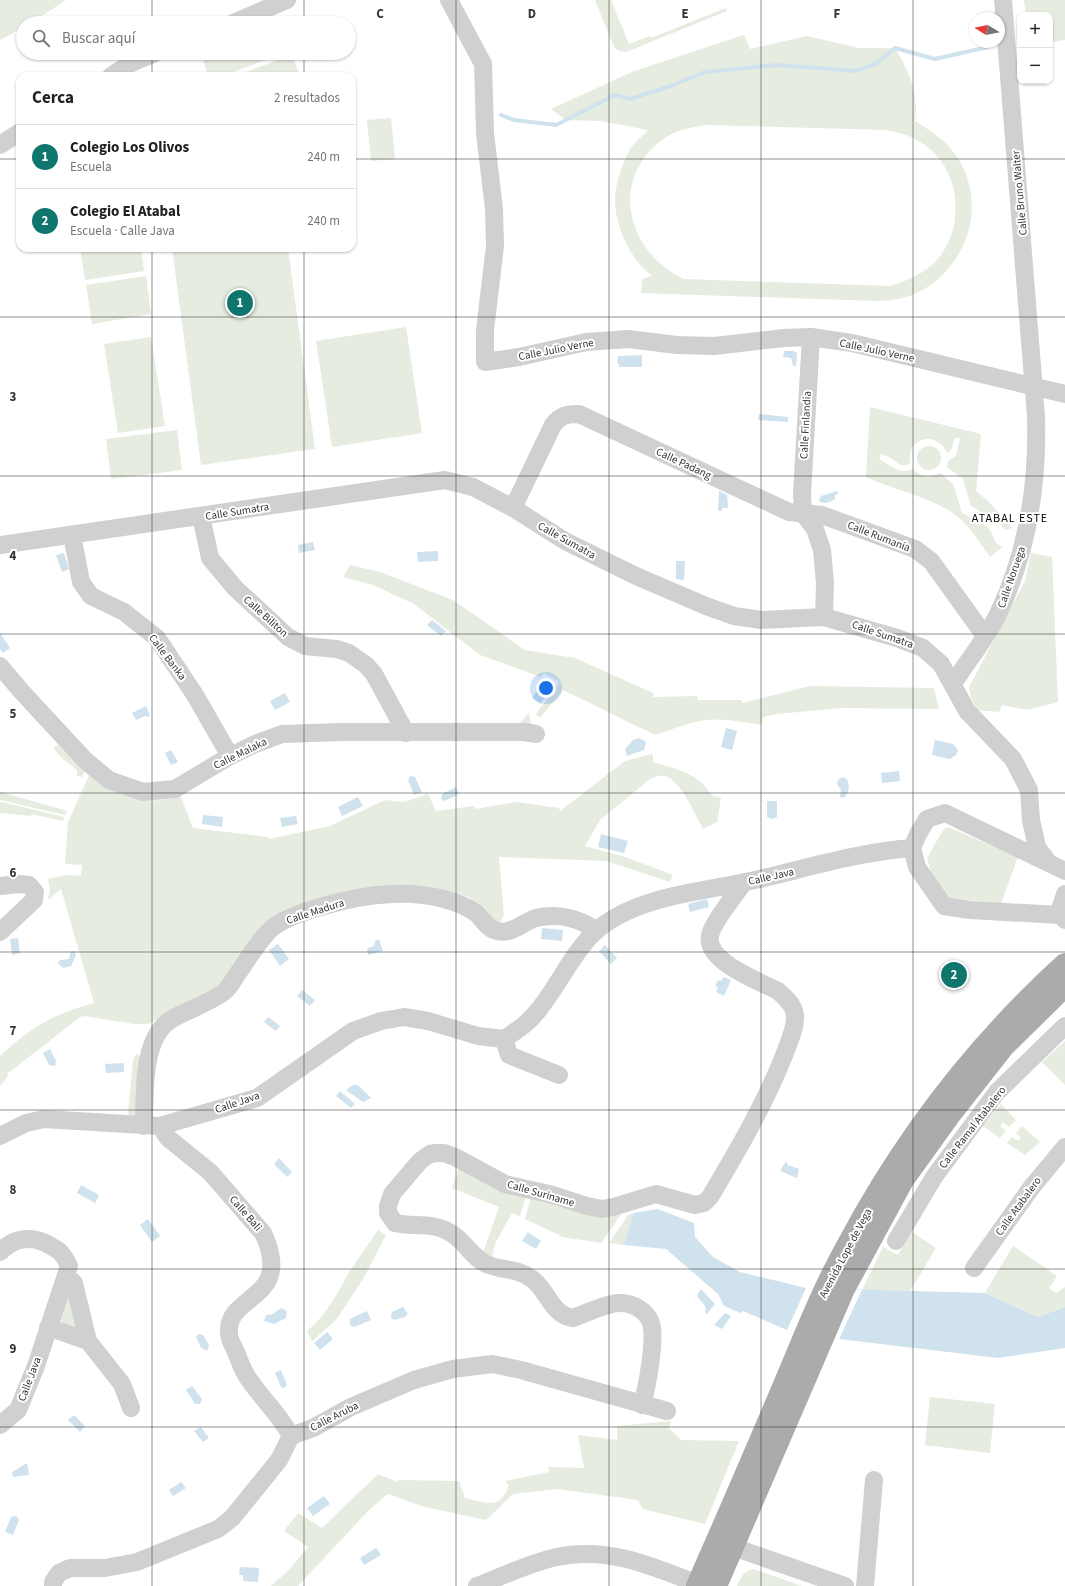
<!DOCTYPE html>
<html lang="es">
<meta charset="utf-8">
<style>
body{margin:0;font-family:"Source Sans 3",sans-serif;background:#f6f6f6;color:#222}
.controls{position:absolute;right:12px;top:12px;display:grid;overflow:hidden;border-radius:8px;box-shadow:0 1px 3px #0004}
.controls button{width:36px;height:36px;display:grid;place-items:center;padding:0;border:0;border-bottom:1px solid #e0e0e0;background:#fff;color:#222;font:20px sans-serif}
.compass{position:absolute;left:969px;top:12px;width:36px;height:36px;border-radius:50%;background:#fff;box-shadow:0 1px 3px #0004;rotate:280deg}
.you{position:absolute;left:546px;top:688px;width:14px;height:14px;margin:-10px;border:3px solid #fff;border-radius:50%;background:#1a73e8;box-shadow:0 0 0 6px #1a73e833}
.badge{display:grid;place-items:center;width:26px;height:26px;border-radius:50%;background:#0f766e;color:#fff;font-size:13px;font-weight:700}
.pin{position:absolute;translate:-50% -50%;border:2px solid #fff;box-shadow:0 1px 4px #0006}
.list{margin:0;padding:0;list-style:none}
h2{display:flex;justify-content:space-between;align-items:center;height:52px;margin:0;padding:0 16px;font-size:17px}
h2 small{font-size:13px;font-weight:400;color:#767676}
.list li{display:grid;grid-template-columns:26px 1fr auto;gap:12px;align-items:center;box-sizing:border-box;height:64px;padding:0 16px;border-top:1px solid #e0e0e0}
.list b{display:block;font-size:15px;white-space:nowrap}
.list p{margin:0;font-size:13px;white-space:nowrap;color:#767676}
.list em{font-size:13px;font-style:normal;color:#767676}
.icon{flex:none;width:22px;height:22px;fill:none;stroke:currentColor;stroke-width:2;stroke-linecap:round;stroke-linejoin:round}
.map{position:relative;flex:none;width:1065px;height:1586px;overflow:hidden}
.search{position:absolute;background:#fff;box-shadow:0 1px 3px #0004;left:16px;top:16px;width:340px;height:44px;display:flex;align-items:center;gap:10px;box-sizing:border-box;padding:0 14px;border-radius:22px;color:#767676;font-size:15px}
.panel{position:absolute;background:#fff;box-shadow:0 1px 3px #0004;left:16px;top:72px;width:340px;height:180px;border-radius:12px}
.map>svg:first-child{display:block}
</style>
<div class="map">
<svg width="1065" height="1586" viewBox="0 0 1065 1586">
<rect width="100%" height="100%" fill="#fff"/>
<g fill="#e6ecdf" fill-rule="evenodd">
<path d="M0,0H66L31,23H23V28L0,40Z"/>
<path d="M595,0H611L629,44L650,36L651,38L726,8L727,11L626,52L619,51L614,47Z"/>
<path d="M1024,0H1065V40L1050,42V15H1026Z"/>
<path d="M744,35L750,49L807,36L859,48H895C909,72 919,92 915,121C928,129 942,138 951,149C990,196 971,265 919,292C906,299 892,300 878,301L641,293L642,279L652,276C631,260 617,230 615,204C614,188 621,167 628,153C632,144 642,137 648,130L600,121L566,120L551,109L634,71ZM706,125L885,130C930,135 960,171 955,217C954,231 948,247 938,259C926,273 908,280 891,286L684,279C624,251 608,174 668,136C680,129 694,127 706,125Z"/>
<path d="M224,53H284L222,76H209L203,61Z"/>
<path d="M292,55L299,74L295,76H235Z"/>
<path d="M391,118L395,159L371,161L367,120Z"/>
<path d="M80,248H141L144,271L85,280Z"/>
<path d="M172,248H288L315,449L201,465Z"/>
<path d="M146,276L151,314L92,324L86,285Z"/>
<path d="M406,327L422,433L332,447L316,341Z"/>
<path d="M151,337L165,426L118,433L104,344Z"/>
<path d="M870,407L981,434L976,491L989,502L1012,528L1005,530L1000,524L971,506L963,479L947,467L948,461L956,456L960,438H955L951,450L947,453C938,431 907,436 910,462L907,465H900L891,458L881,454L879,459C892,466 898,475 913,469C922,478 930,478 940,473L953,484L962,513C978,522 991,523 995,542L1002,547L990,557C980,543 970,527 957,516C930,496 896,491 866,477Z"/>
<path d="M177,430L182,470L111,479L106,439Z"/>
<circle cx="929" cy="458" r="12"/>
<path d="M1031,553L1052,557L1058,702L1027,710L1002,705L999,712L978,710L971,698L969,687L1025,581Z"/>
<path d="M350,565L380,572L453,600L525,650L575,658L653,693V697L697,696L698,700H742V703L810,686L934,688L939,709L840,708L777,714L763,717L762,725C741,722 720,717 700,721C685,724 670,730 655,735L563,690L540,718L536,714L560,682L544,673L541,677L480,655L414,604L373,585L343,577Z"/>
<path d="M529,713L531,724L525,727L517,726Z"/>
<path d="M58,745L85,770L82,777L77,776V770L63,759L53,748Z"/>
<path d="M651,754L653,755V762C676,769 699,773 711,795L721,798L717,822L703,829C696,816 680,779 665,776C660,775 655,777 650,779L600,820L585,846L625,857L673,875L670,882L606,861L499,857L504,915L498,926L469,897L444,890L415,889L286,910L223,984L148,1024H134L85,1016L80,1017L7,1074L8,1076L0,1086V1056C33,1026 51,1015 94,1003L61,889L48,900L50,889L48,879L66,875L81,876L82,865L65,864L68,822L90,773C120,791 143,810 180,795L193,828L268,837L269,839L330,826L385,800L404,802L428,794L436,811L474,806L476,809L516,802L559,808L560,811L625,761Z"/>
<path d="M0,792L4,793L67,811L65,815L0,800Z"/>
<path d="M0,802L6,803L64,817L63,821L32,814L31,816L0,813Z"/>
<path d="M948,827L1018,857L1001,903L946,898L934,880L927,858L943,830Z"/>
<path d="M1065,1041V1085L1042,1062Z"/>
<path d="M136,1054L143,1057L138,1117L130,1116L128,1113L133,1060Z"/>
<path d="M1001,1104L1016,1120L1009,1127L1003,1122L1000,1126L1006,1131L1000,1138L983,1126Z"/>
<path d="M1022,1126L1040,1142L1025,1155L1007,1143L1012,1137L1018,1141L1021,1138L1016,1133Z"/>
<path d="M459,1167L526,1196L520,1216L512,1213L495,1244L492,1257L483,1253L499,1207L452,1188Z"/>
<path d="M531,1198L622,1213L601,1243L563,1237L525,1219Z"/>
<path d="M633,1213L624,1245L609,1243L629,1214Z"/>
<path d="M378,1230L386,1235L363,1279L336,1320L312,1341L307,1331C327,1315 337,1293 350,1271C359,1257 369,1244 378,1230Z"/>
<path d="M912,1232L936,1248L910,1291L862,1290L883,1247L898,1255Z"/>
<path d="M1013,1246L1057,1276L1049,1288L1056,1293L1065,1287V1307L1038,1317L985,1293Z"/>
<path d="M69,1296L79,1329C55,1323 57,1319 65,1298Z"/>
<path d="M930,1397L995,1404L990,1453L925,1445Z"/>
<path d="M671,1421L669,1428L681,1440L739,1441L705,1524L643,1509L638,1500L557,1489L513,1494L486,1520L425,1507L388,1494L369,1510L298,1586H271L289,1570L308,1547L284,1531L298,1513L322,1528L378,1474L397,1482L398,1480L459,1481L465,1498C486,1503 501,1510 509,1485L505,1481L549,1472L548,1467L584,1468L578,1435L617,1440V1426Z"/>
<path d="M753,1569L802,1586H737C740,1578 744,1571 753,1569Z"/>
</g>
<g fill="#cfe2ee">
<path d="M784,351H793L797,353L796,366H793L791,358L783,357Z"/>
<path d="M642,355V367H619V364L617,363L618,356Z"/>
<path d="M759,414L788,417V422L758,420Z"/>
<path d="M719,491L727,495L728,508H722V511H718Z"/>
<path d="M837,491L839,493L835,495V499C832,502 823,505 819,501L821,496Z"/>
<path d="M313,542L315,550L299,553L298,545Z"/>
<path d="M438,551V561L418,562L417,552Z"/>
<path d="M64,553L69,569L62,572L56,555Z"/>
<path d="M676,561H685L684,580L676,579Z"/>
<path d="M432,620L446,631L441,636L427,625Z"/>
<path d="M0,633L10,648L3,653L0,649Z"/>
<path d="M544,682L552,688L540,704L532,698Z"/>
<path d="M285,693L290,702L275,710L270,701Z"/>
<path d="M146,706L150,716L147,717L145,716L136,720L132,713Z"/>
<path d="M726,728L737,731L732,750L721,747Z"/>
<path d="M639,738L646,742L644,750L627,756L625,749L633,740Z"/>
<path d="M935,740L953,744L958,750L956,755L950,759L932,755Z"/>
<path d="M171,750L178,762L171,765L165,753Z"/>
<path d="M899,771L900,781L882,783L881,773Z"/>
<path d="M410,776L415,777L422,792L414,795L408,780Z"/>
<path d="M842,777L847,779C850,787 849,791 845,797L842,798L840,797L841,790L837,784L838,780Z"/>
<path d="M456,787L459,794L445,801L441,799L442,794Z"/>
<path d="M358,797L363,806L342,816L338,807Z"/>
<path d="M767,801H777V817L772,819L767,817Z"/>
<path d="M203,815L223,817L222,827L202,824Z"/>
<path d="M296,816L298,824L282,827L280,818Z"/>
<path d="M601,834L628,841L624,853L598,847Z"/>
<path d="M707,899L709,907L690,912L688,904Z"/>
<path d="M542,928L563,930L562,941L541,939Z"/>
<path d="M18,938L20,953L12,955L10,939Z"/>
<path d="M379,939L383,951L368,955L367,948L374,946L375,941Z"/>
<path d="M278,944L289,959L280,966L269,950Z"/>
<path d="M605,945L617,958L611,964L599,951Z"/>
<path d="M71,951H74L76,955L71,966L63,968L58,963L60,960L69,959Z"/>
<path d="M724,977L731,980L724,996L716,992L718,987L715,986L718,980L721,981Z"/>
<path d="M302,990L315,1000L310,1006L297,996Z"/>
<path d="M268,1017L280,1026L276,1031L264,1022Z"/>
<path d="M50,1049L56,1061L55,1066L49,1065L43,1053Z"/>
<path d="M124,1063V1072L106,1073L105,1064Z"/>
<path d="M353,1085H358L371,1098L363,1102L346,1090Z"/>
<path d="M340,1091L355,1104L351,1108L336,1096Z"/>
<path d="M279,1158L292,1172L287,1177L274,1164Z"/>
<path d="M786,1161L788,1165L799,1169L797,1178L780,1171Z"/>
<path d="M81,1185L99,1195L95,1203L77,1193Z"/>
<path d="M658,1209L694,1223L695,1237L713,1257L740,1272L806,1288L985,1293L1038,1317L1065,1307V1348L998,1358L839,1339L787,1330L743,1311L741,1313L724,1306L718,1294L666,1249L624,1245L633,1213Z"/>
<path d="M148,1219L160,1236L152,1242L140,1225Z"/>
<path d="M528,1232L541,1241L536,1249L522,1241Z"/>
<path d="M701,1289L715,1304L707,1314L705,1312L706,1309C705,1303 699,1301 697,1295Z"/>
<path d="M403,1307L408,1314L405,1317L394,1320L391,1318L392,1312Z"/>
<path d="M281,1308L287,1311L286,1318L274,1324L264,1321L266,1315L273,1314Z"/>
<path d="M367,1311L371,1320L354,1327L350,1325V1319Z"/>
<path d="M725,1313L731,1316L722,1329L714,1325Z"/>
<path d="M327,1332L333,1339L320,1350L314,1343Z"/>
<path d="M198,1334L203,1335L209,1345L207,1351L201,1348L196,1337Z"/>
<path d="M281,1370L287,1385L284,1388L281,1387L275,1373Z"/>
<path d="M192,1386L202,1399L200,1404H195L186,1390Z"/>
<path d="M74,1415L85,1426L80,1432L68,1420Z"/>
<path d="M201,1427L209,1438L203,1442L194,1431Z"/>
<path d="M27,1463L29,1475L13,1477L12,1472Z"/>
<path d="M181,1482L186,1488L173,1496L169,1490Z"/>
<path d="M324,1496L330,1504L313,1516L307,1508Z"/>
<path d="M14,1516H16L19,1520L13,1535L5,1532L11,1517Z"/>
<path d="M376,1548L381,1555L364,1565L360,1558Z"/>
<path d="M240,1567L259,1568L258,1582L243,1581V1575H239Z"/>
</g>
<path fill="#fff" d="M806,1288L862,1290L839,1339L787,1330Z"/>
<g fill="none" stroke-linecap="round" stroke-linejoin="round">
<path stroke="#cfe2ee" stroke-width="4" d="M501,115L514,120L556,125L615,95L630,99L671,86L705,72L777,65L856,71L877,63L895,48L935,59L988,47"/>
<g stroke="#d0d0d0" stroke-width="18">
<path d="M449,0L483,64L485,133L494,209L495,246L485,330V362L519,357L586,342L628,339L677,345L714,346L784,338L811,337L852,343L1065,394"/>
<path d="M233,23L287,0"/>
<path d="M111,76L131,63L156,53"/>
<path d="M0,145L20,132"/>
<path d="M811,337L802,494L803,513L815,529L822,550L825,583L824,617"/>
<path d="M513,508L553,425C560,415 568,414 579,414L789,512L822,515L915,549L931,561L985,636"/>
<path d="M201,516L210,558L235,588L288,637L305,646L337,649L349,653L366,665L374,674L406,733"/>
<path d="M72,535L81,582L91,596L124,612L157,638L195,695L230,756"/>
<path d="M0,545L445,480L473,487L513,508L565,541L636,576L706,606L734,616L761,620L824,617L897,638L923,648L941,664L967,711L1013,759L1029,790L1031,820L1037,847L1048,862"/>
<path d="M0,666L22,692L86,761L109,780L143,792L175,789L230,756L255,744L282,734L341,732H524L536,734"/>
<path d="M953,684C968,660 987,638 999,612C1028,550 1038,485 1036,417L1003,0"/>
<path d="M912,848L918,834L927,819L945,813L1065,871"/>
<path d="M912,848L917,867L944,906L970,910L1060,915"/>
<path d="M0,886L19,884L29,885L35,892L34,900L0,932"/>
<path d="M1065,894L1060,909V915L1065,920"/>
<path d="M504,1039L509,1055L559,1075"/>
<path d="M144,1126C145,1095 141,1037 172,1019C185,1011 216,1000 225,991C229,987 233,981 236,976C246,962 256,945 268,932C278,921 294,916 307,911C351,897 399,887 444,899C456,902 467,906 477,914C483,920 488,929 497,931C511,935 523,922 536,918C557,913 581,918 596,931"/>
<path d="M160,1126L168,1138L210,1172L263,1233C295,1301 226,1293 229,1333C229,1339 233,1346 236,1352C239,1360 242,1368 246,1375C259,1396 279,1413 291,1436"/>
<path d="M0,1136L26,1123L44,1119L160,1126L226,1107L257,1098L353,1031L381,1021L404,1017L428,1021L478,1036L504,1039C518,1030 530,1022 540,1008C559,984 575,949 597,930C638,895 704,892 755,880C807,868 859,852 912,848"/>
<path d="M896,1241L934,1177L997,1092L1065,1026"/>
<path d="M0,1252C14,1237 33,1235 51,1246C54,1248 59,1250 61,1253C64,1256 67,1262 69,1266L36,1366L18,1410L0,1425"/>
<path d="M974,1268L1031,1188L1065,1147"/>
<path d="M66,1276L74,1283L88,1341L122,1384L131,1408"/>
<path d="M48,1327L88,1341"/>
<path d="M642,1405C647,1387 656,1340 651,1323C647,1311 632,1302 619,1303C604,1304 587,1313 573,1318C551,1315 548,1290 532,1279C517,1268 504,1271 489,1265C472,1259 465,1240 449,1232C434,1222 412,1227 395,1223L388,1213V1206L392,1194L420,1161L430,1154L436,1153H444L455,1157L505,1184L553,1195L587,1206L602,1209L613,1207L656,1194L695,1205L704,1203L710,1197C738,1150 765,1104 785,1053C789,1041 796,1028 795,1015C794,1005 785,997 778,991C759,981 700,960 711,932C717,916 734,897 744,882"/>
<path d="M733,1547L845,1586"/>
<path d="M53,1586V1582L59,1573L70,1568H105L137,1562L218,1529L232,1518L279,1460L291,1436L313,1428L351,1407L414,1380L453,1369L492,1364L521,1370L667,1411"/>
<path d="M477,1586C503,1576 529,1563 557,1557C607,1546 652,1566 698,1584"/>
<path d="M865,1586L874,1480"/>
</g>
<g stroke="#ababab" stroke-width="22">
<path d="M697,1586C724,1524 751,1463 777,1401C800,1348 820,1294 848,1244C904,1139 977,1044 1065,964"/>
<path d="M716,1586L844,1289L903,1180L949,1116L1004,1046L1065,986"/>
</g>
</g>
<path fill="none" stroke="#333" stroke-width="1" stroke-opacity="0.55" d="M152,0V23M304,0V23M456,0V1586M609,0V1586M761,0V1586M913,0V1586M152,53V76M304,53V76M0,159H20M352,159H1065M152,248V1586M304,248V1586M0,317H1065M0,476H1065M0,634H1065M0,793H1065M0,952H1065M0,1110H1065M0,1269H1065M0,1427H1065"/>
<g text-anchor="middle" stroke-width="4" stroke-linejoin="round" paint-order="stroke">
<g font-size="11" fill="#333" stroke="#fff">
<text transform="translate(1019 193) rotate(-95)" y="4">Calle Bruno Walter</text>
<text transform="translate(556 349) rotate(-11)" y="4">Calle Julio Verne</text>
<text transform="translate(877 350) rotate(12)" y="4">Calle Julio Verne</text>
<text transform="translate(805 425) rotate(-87)" y="4">Calle Finlandia</text>
<text transform="translate(684 463) rotate(25)" y="4">Calle Padang</text>
<text transform="translate(237 511) rotate(-9)" y="4">Calle Sumatra</text>
<text transform="translate(879 536) rotate(21)" y="4">Calle Rumanía</text>
<text transform="translate(567 540) rotate(29)" y="4">Calle Sumatra</text>
<text transform="translate(1011 577) rotate(-71)" y="4">Calle Noruega</text>
<text transform="translate(266 616) rotate(42)" y="4">Calle Biliton</text>
<text transform="translate(883 634) rotate(19)" y="4">Calle Sumatra</text>
<text transform="translate(168 657) rotate(53)" y="4">Calle Banka</text>
<text transform="translate(240 753) rotate(-26)" y="4">Calle Malaka</text>
<text transform="translate(771 876) rotate(-13)" y="4">Calle Java</text>
<text transform="translate(315 911) rotate(-18)" y="4">Calle Madura</text>
<text transform="translate(237 1102) rotate(-19)" y="4">Calle Java</text>
<text transform="translate(972 1127) rotate(-52)" y="4">Calle Ramal Atabalero</text>
<text transform="translate(541 1193) rotate(16)" y="4">Calle Suriname</text>
<text transform="translate(1018 1206) rotate(-54)" y="4">Calle Atabalero</text>
<text transform="translate(246 1213) rotate(49)" y="4">Calle Bali</text>
<text transform="translate(845 1253) rotate(-62)" y="4">Avenida Lope de Vega</text>
<text transform="translate(29 1379) rotate(-69)" y="4">Calle Java</text>
<text transform="translate(334 1416) rotate(-27)" y="4">Calle Aruba</text>
</g>
<g font-size="12" letter-spacing="1" fill="#000" stroke="#fff">
<text x="1010" y="522">ATABAL ESTE</text>
</g>
</g>
<g font-size="13" text-anchor="middle" font-weight="bold" fill="#333" stroke="#fff" stroke-width="4" stroke-linejoin="round" paint-order="stroke">
<text x="380" y="18">C</text>
<text x="532" y="18">D</text>
<text x="685" y="18">E</text>
<text x="837" y="18">F</text>
<text x="13" y="401">3</text>
<text x="13" y="560">4</text>
<text x="13" y="718">5</text>
<text x="13" y="877">6</text>
<text x="13" y="1035">7</text>
<text x="13" y="1194">8</text>
<text x="13" y="1353">9</text>
</g>
</svg>
<div class="controls">
<button>+</button>
<button>−</button>
</div>
<svg class="compass" viewBox="-18 -18 36 36"><path d="M0-13l5 13h-10z" fill="#e53935"/><path d="M0 13l5-13h-10z" fill="#767676"/></svg>
<div class="you"></div>
<div class="pin badge" style="left:240px;top:303px">1</div>
<div class="pin badge" style="left:954px;top:975px">2</div>
<div class="search"><svg class="icon" aria-label="search" viewBox="0 0 24 24"><circle cx="10" cy="10" r="6"/><path d="M15 15l6 6"/></svg>Buscar aquí</div>
<section class="panel">
<h2>Cerca<small>2 resultados</small></h2>
<ul class="list">
<li><span class="badge">1</span><div><b>Colegio Los Olivos</b><p>Escuela</p></div><em>240 m</em></li>
<li><span class="badge">2</span><div><b>Colegio El Atabal</b><p>Escuela · Calle Java</p></div><em>240 m</em></li>
</ul>
</section>
</div>
